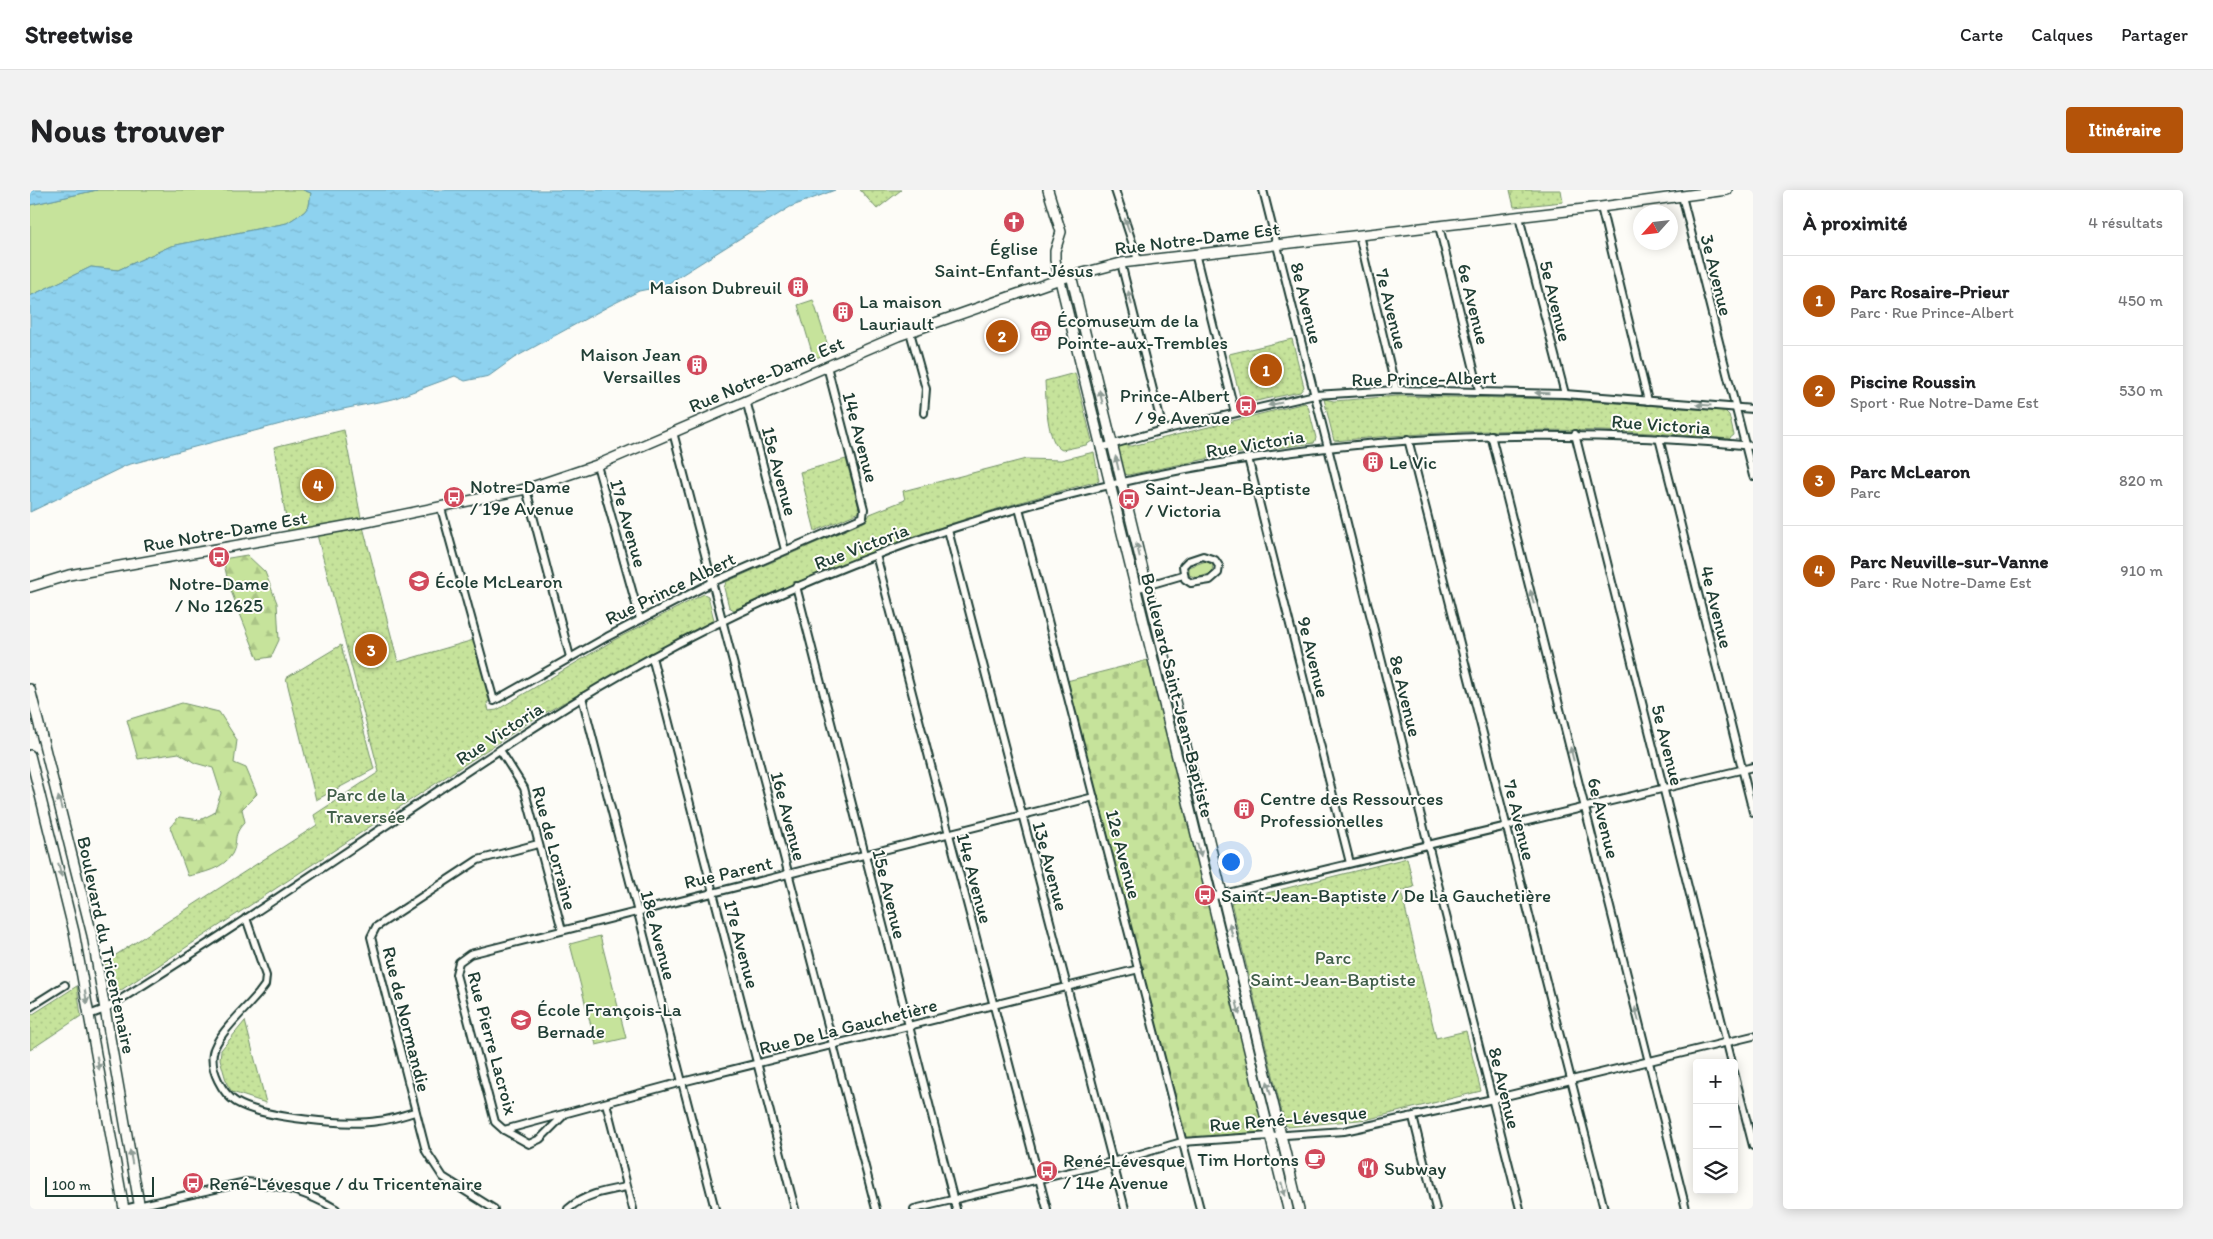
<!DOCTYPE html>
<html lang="fr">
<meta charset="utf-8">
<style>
body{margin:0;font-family:Itim,sans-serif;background:#f2f2f2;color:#202124}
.controls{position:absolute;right:15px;bottom:15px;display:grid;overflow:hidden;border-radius:5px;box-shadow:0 2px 12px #0003}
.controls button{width:45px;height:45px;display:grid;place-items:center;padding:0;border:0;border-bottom:1px solid #e0e0e0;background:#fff;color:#202124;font:25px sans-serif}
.compass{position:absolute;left:1603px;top:15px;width:45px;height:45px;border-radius:50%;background:#fff;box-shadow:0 2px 12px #0003;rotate:243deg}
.scale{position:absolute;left:15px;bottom:12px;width:109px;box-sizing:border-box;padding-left:5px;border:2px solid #1f3d34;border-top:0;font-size:14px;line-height:18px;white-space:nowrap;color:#1f3d34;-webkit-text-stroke:4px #fdfcf7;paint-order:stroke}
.you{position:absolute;left:1200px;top:671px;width:18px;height:18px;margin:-12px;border:4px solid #fff;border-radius:50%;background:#1a73e8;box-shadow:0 0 0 8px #1a73e833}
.badge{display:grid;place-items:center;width:32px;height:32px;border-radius:50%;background:#b45309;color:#fff;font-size:16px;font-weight:700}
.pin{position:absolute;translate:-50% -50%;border:2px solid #fff;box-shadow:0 1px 5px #0006}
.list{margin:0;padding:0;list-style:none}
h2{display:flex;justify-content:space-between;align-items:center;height:65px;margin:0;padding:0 20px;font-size:21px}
h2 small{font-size:16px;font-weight:400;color:#757577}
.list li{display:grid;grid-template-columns:32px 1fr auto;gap:15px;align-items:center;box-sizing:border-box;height:90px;padding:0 20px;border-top:1px solid #e0e0e0}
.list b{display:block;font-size:19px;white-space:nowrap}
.list p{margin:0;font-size:16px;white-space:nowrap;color:#757577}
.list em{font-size:16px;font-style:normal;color:#757577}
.icon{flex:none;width:28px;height:28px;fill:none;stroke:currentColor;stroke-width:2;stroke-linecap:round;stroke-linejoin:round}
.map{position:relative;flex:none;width:1723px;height:1019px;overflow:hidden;border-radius:5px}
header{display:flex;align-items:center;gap:30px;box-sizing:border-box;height:70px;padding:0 25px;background:#fff;border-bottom:1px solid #e0e0e0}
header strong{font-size:24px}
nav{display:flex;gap:28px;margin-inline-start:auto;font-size:18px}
.intro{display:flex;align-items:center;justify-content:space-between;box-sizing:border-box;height:120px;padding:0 30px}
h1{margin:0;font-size:35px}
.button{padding:12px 22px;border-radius:5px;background:#b45309;color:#fff;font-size:18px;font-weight:700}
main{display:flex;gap:30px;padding:0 30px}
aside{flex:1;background:#fff;border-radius:5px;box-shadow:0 2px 12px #0003}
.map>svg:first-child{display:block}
</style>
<header>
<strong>Streetwise</strong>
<nav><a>Carte</a><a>Calques</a><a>Partager</a></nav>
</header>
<div class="intro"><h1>Nous trouver</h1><a class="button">Itinéraire</a></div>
<main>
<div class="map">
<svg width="1723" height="1019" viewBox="0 0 1723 1019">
<defs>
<pattern id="forest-firs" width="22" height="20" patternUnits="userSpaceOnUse" patternTransform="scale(1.25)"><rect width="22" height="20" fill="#c6e39b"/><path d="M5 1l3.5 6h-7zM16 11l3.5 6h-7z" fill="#aac486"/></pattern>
<pattern id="cemetery-stones" width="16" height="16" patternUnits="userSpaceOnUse" patternTransform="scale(1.25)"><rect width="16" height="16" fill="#c6e39b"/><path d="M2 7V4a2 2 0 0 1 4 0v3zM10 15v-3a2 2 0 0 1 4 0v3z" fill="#aac486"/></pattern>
<pattern id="park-dots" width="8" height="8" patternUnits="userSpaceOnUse" patternTransform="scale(1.25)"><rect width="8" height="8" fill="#c6e39b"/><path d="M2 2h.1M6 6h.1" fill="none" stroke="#aac486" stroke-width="1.8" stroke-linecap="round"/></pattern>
<pattern id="water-ripples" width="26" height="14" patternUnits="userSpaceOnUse" patternTransform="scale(1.25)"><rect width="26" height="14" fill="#8ed2ef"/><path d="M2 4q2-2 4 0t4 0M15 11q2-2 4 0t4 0" fill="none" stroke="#7ab5ce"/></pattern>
</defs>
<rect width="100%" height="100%" fill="#fdfcf7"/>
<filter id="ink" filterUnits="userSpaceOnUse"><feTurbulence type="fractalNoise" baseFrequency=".02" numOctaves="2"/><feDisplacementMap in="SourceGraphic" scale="10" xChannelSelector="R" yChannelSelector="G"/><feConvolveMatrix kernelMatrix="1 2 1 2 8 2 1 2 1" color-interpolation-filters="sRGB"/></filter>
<g filter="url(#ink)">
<g fill="#c6e39b" stroke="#729068">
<path d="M67,0H273L281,3L279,16L274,22L257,33L141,56L88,80L61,77L0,106V15Z"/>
<path d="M783,110L800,162L784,169L768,115Z"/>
<path d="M1176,371L1183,375L1182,383L1167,388L1159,385V377Z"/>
<path d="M570,746L596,848L566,855L540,754Z"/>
</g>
<g fill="url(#forest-firs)" stroke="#729068">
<path d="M217,365L235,382L247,413L249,450L241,467L228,469L199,396L193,369Z"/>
<path d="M152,513L189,522L207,550L204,573L216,578L227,604L212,619L215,632C201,646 209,651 202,664C193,679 173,683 158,686L140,637L149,627L170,630L184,623L191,603L183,578L165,573L149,563L108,569L97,530Z"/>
</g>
<path fill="url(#cemetery-stones)" stroke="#729068" d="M1122,469L1240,945L1152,952L1033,492Z"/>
<g fill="url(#park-dots)" stroke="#729068">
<path d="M830,0H871L847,19Z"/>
<path d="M1480,0H1531L1533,12L1484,17Z"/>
<path d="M1262,149L1274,197L1270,202L1212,214L1199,164Z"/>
<path d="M1045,183L1062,251L1056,255L1032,260C1016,254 1016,206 1015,191Z"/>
<path d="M1367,206L1531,209L1695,221L1699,225L1704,245L1699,249C1567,236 1436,238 1304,251L1294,209L1304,211Z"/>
<path d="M1275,213L1278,216L1286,248L1284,253L1196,265L1098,285L1092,283L1088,262L1089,255L1102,256Z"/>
<path d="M314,240L332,333L368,472L447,449L464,511L457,512L459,521L467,520L584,450L674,404L678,406L684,430L504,529L82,806L75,772L287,635L284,625L349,582L286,341L259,346L244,257Z"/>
<path d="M1064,262L1069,291C939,323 825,365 704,420L699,417L694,398L696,392L836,331L840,324L875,310L873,301L996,269L1031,270Z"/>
<path d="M816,269L830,322L785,341L770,282Z"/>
<path d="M311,455L344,579L286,610L256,488Z"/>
<path d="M1377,668L1384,697L1371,701L1406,848L1436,841L1451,901L1339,929L1258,937L1255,935L1201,712Z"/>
<path d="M47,796L51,826L0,860V826Z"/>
<path d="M215,831L236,913L202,902L197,894L190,869L191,860Z"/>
</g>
<g fill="url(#water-ripples)" stroke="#6296a4">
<path d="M0,0H67L0,15Z"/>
<path d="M273,0H805L760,17L634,96L609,101L579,116L484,168L459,186L435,191L425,186L363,209L288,224L97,275L0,322V106L61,77L88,80L141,56L257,33L274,22L279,16L281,3Z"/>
</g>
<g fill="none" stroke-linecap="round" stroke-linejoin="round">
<g stroke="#1f3d34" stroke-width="10">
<g id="street">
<path d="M1085,0L1108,70"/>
<path d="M1233,0L1490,1019"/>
<path d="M1652,6L1723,286"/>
<path d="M1571,17L1618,211"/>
<path d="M1489,27L1535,204"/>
<path d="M1409,36L1449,200"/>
<path d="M1329,45L1366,200"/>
<path d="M1165,63L1205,223"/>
<path d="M1091,73L1133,240"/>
<path d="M880,142L896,199L894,223"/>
<path d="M716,210L755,360"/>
<path d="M643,242L846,1019"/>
<path d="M1545,244L1702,873"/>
<path d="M1461,245L1656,1019"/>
<path d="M1629,248L1723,622"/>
<path d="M1378,249L1574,1019"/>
<path d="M1070,258L1133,240L1285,205L1366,200L1535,204L1723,219"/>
<path d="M1218,268L1320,673"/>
<path d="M567,275L610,429"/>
<path d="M496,299L540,467"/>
<path d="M411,318L464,511L577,447L683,392L833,327L834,319L797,176"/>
<path d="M989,318L1170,1019"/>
<path d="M918,340L1095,1019"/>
<path d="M846,365L1017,1019"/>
<path d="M1173,366L1185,370L1189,376L1188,383L1180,390L1161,393L1155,389L1153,376L1158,371Z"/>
<path d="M766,396L926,1019"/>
<path d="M1105,399L1153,385"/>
<path d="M622,467L765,1019"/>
<path d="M552,507L685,1019"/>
<path d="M470,560L494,598L532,740"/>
<path d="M1181,707L1723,577"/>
<path d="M216,728L236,786L235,795L229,803C217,818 186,845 183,863C180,880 192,903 206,912C232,928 318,936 348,931C361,930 373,925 385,922"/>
<path d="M0,817L35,795"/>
<path d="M59,825L75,819C182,753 286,682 391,612C466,562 540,512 619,469C956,285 1343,218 1723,256"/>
<path d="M1704,882L1723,956"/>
<path d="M576,913L603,1019"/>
<path d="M535,924L510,949L499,954L474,940L652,892L1109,779"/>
<path d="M1383,927L1406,1019"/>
<path d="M474,940L465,932L426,784L429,772L440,764L1064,607"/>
<path d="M94,1019L216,992C248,994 279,1003 306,1019"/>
<path d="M464,1019L413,987L396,961L341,747L346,737L448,670L508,654"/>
<path d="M538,1019C555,1004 575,1001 597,997"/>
<path d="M884,1019L1082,972L1152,952L1314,941L1463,909L1723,846"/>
</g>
</g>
<g stroke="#1f3d34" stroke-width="12">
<g id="secondary">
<path d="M1018,0L1031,42L1025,61V70L1258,1019"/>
<path d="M1041,85L1269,1019"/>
<path d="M0,397L39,385L332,333L496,299L567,275L868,146L1030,89L1091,73L1571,17L1697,0"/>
<path d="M0,499L62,745L110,1019"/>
<path d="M0,565L44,742L94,1019"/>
</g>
</g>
<use href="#street" stroke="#fdfcf7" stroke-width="6"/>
<use href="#secondary" stroke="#fdfcf7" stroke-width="9"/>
</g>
<defs><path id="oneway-solid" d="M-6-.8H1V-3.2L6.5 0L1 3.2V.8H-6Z" transform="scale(1.25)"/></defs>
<g fill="#8e9c96">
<use href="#oneway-solid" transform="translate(1097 35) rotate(-108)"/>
<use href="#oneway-solid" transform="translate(1100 108) rotate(-104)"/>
<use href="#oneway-solid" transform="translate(1512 203) rotate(-178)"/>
<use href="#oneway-solid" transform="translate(1071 207) rotate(-104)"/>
<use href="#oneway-solid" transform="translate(1245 214) rotate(168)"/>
<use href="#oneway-solid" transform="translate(1674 215) rotate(-176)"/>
<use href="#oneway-solid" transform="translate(1087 273) rotate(-103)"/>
<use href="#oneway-solid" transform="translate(1108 360) rotate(-104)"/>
<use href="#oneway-solid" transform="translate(1502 407) rotate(-104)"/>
<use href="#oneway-solid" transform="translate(1542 564) rotate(-104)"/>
<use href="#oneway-solid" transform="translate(30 613) rotate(-105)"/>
<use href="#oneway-solid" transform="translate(1169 660) rotate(76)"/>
<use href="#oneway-solid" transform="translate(30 680) rotate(76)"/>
<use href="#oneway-solid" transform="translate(1201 740) rotate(-104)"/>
<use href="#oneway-solid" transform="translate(56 807) rotate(80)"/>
<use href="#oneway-solid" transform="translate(1208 818) rotate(76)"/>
<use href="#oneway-solid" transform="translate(1607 824) rotate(-104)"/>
<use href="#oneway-solid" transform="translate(68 873) rotate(80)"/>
<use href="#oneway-solid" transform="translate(1239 898) rotate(-104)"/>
<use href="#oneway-solid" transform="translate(101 967) rotate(-100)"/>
<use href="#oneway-solid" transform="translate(1253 999) rotate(76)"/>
</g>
</g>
<defs>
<g id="church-disc" transform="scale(1.125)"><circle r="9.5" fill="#d1495b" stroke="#fdfcf7"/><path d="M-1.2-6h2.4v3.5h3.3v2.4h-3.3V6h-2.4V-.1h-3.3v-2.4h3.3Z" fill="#fff"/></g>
<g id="building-disc" transform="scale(1.125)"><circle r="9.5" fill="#d1495b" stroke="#fdfcf7"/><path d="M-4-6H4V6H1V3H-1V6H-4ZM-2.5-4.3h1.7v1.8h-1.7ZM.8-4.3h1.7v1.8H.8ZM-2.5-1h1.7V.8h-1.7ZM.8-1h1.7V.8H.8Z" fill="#fff"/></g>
<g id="museum-disc" transform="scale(1.125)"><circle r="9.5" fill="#d1495b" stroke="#fdfcf7"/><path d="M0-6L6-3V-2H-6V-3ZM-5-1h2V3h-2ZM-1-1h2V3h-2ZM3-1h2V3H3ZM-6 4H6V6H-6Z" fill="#fff"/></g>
<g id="bus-disc" transform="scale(1.125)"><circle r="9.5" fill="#d1495b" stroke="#fdfcf7"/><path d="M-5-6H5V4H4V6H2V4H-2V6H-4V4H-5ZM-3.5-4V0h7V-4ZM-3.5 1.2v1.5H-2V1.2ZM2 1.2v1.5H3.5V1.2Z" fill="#fff"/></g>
<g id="school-disc" transform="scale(1.125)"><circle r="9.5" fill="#d1495b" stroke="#fdfcf7"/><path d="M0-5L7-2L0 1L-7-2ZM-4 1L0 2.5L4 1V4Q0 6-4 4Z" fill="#fff"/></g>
<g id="cafe-disc" transform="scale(1.125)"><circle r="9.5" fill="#d1495b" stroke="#fdfcf7"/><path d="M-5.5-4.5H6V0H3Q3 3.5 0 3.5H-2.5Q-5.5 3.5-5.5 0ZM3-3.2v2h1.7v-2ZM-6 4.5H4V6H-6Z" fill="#fff"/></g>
<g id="restaurant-disc" transform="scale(1.125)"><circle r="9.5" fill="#d1495b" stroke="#fdfcf7"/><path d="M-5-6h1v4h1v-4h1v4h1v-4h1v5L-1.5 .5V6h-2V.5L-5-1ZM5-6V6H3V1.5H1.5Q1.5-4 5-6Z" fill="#fff"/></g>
</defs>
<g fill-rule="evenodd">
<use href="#church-disc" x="984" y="32"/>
<use href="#building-disc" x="768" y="97"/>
<use href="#building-disc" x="813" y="122"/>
<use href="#museum-disc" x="1011" y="141"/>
<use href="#building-disc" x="667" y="175"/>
<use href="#bus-disc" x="1216" y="216"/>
<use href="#building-disc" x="1343" y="272"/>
<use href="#bus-disc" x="424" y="307"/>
<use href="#bus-disc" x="1099" y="309"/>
<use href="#bus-disc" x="189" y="367"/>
<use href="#school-disc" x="389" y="391"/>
<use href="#building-disc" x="1214" y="619"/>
<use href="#bus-disc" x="1175" y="705"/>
<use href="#school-disc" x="491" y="830"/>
<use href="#cafe-disc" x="1285" y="969"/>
<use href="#restaurant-disc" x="1338" y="978"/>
<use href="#bus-disc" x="1017" y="981"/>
<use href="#bus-disc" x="163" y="993"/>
</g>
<g text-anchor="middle" stroke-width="4" stroke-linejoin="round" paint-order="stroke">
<g font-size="19" fill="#1f3d34" stroke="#fdfcf7">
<text transform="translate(1167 48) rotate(-7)" y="7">Rue Notre-Dame Est</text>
<text transform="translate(1687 85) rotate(76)" y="7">3e Avenue</text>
<text transform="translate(1526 111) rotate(76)" y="7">5e Avenue</text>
<text transform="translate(1277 113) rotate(76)" y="7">8e Avenue</text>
<text transform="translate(1444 114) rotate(76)" y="7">6e Avenue</text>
<text transform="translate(1362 119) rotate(76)" y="7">7e Avenue</text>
<text transform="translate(736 184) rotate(-23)" y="7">Rue Notre-Dame Est</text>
<text transform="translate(1394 188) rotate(-1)" y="7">Rue Prince-Albert</text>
<text transform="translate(1631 234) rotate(4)" y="7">Rue Victoria</text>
<text transform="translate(831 247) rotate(75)" y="7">14e Avenue</text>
<text transform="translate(1225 253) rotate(-9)" y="7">Rue Victoria</text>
<text transform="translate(750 281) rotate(75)" y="7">15e Avenue</text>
<text transform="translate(599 333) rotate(74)" y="7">17e Avenue</text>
<text transform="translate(195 341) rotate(-10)" y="7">Rue Notre-Dame Est</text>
<text transform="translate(831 356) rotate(-21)" y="7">Rue Victoria</text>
<text transform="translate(640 398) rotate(-26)" y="7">Rue Prince Albert</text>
<text transform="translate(1687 417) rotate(76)" y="7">4e Avenue</text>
<text transform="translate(1284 467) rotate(76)" y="7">9e Avenue</text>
<text transform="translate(1148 505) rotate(76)" y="7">Boulevard Saint-Jean-Baptiste</text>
<text transform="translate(1376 506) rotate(76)" y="7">8e Avenue</text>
<text transform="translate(469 543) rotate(-33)" y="7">Rue Victoria</text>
<text transform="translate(1638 555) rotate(76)" y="7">5e Avenue</text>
<text transform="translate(759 626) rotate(75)" y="7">16e Avenue</text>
<text transform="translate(1574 628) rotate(76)" y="7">6e Avenue</text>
<text transform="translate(1490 630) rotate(76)" y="7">7e Avenue</text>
<text transform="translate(525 658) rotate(75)" y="7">Rue de Lorraine</text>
<text transform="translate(1094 664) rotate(75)" y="7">12e Avenue</text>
<text transform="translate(1021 676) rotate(75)" y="7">13e Avenue</text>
<text transform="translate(698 682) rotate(-13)" y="7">Rue Parent</text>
<text transform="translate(945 688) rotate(75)" y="7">14e Avenue</text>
<text transform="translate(860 704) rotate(76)" y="7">15e Avenue</text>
<text transform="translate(629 745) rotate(75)" y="7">18e Avenue</text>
<text transform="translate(712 754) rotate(75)" y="7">17e Avenue</text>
<text transform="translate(77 755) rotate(78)" y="7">Boulevard du Tricentenaire</text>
<text transform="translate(377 829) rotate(76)" y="7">Rue de Normandie</text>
<text transform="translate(818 836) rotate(-14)" y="7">Rue De La Gauchetière</text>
<text transform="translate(463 853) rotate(75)" y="7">Rue Pierre Lacroix</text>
<text transform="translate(1475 898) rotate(76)" y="7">8e Avenue</text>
<text transform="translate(1258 928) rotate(-5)" y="7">Rue René-Lévesque</text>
</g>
<g font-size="19" fill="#1f3d34" stroke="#fdfcf7" text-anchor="start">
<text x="984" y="65" text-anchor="middle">Église<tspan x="984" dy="22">Saint-Enfant-Jésus</tspan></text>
<text x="752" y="104" text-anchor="end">Maison Dubreuil</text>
<text x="829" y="118">La maison<tspan x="829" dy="22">Lauriault</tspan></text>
<text x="1027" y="137">Écomuseum de la<tspan x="1027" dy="22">Pointe-aux-Trembles</tspan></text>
<text x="651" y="171" text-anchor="end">Maison Jean<tspan x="651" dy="22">Versailles</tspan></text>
<text x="1200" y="212" text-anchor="end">Prince-Albert<tspan x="1200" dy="22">/ 9e Avenue</tspan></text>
<text x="1359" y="279">Le Vic</text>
<text x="440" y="303">Notre-Dame<tspan x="440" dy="22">/ 19e Avenue</tspan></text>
<text x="1115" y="305">Saint-Jean-Baptiste<tspan x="1115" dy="22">/ Victoria</tspan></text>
<text x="405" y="398">École McLearon</text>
<text x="189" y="400" text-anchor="middle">Notre-Dame<tspan x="189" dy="22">/ No 12625</tspan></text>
<text x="1230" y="615">Centre des Ressources<tspan x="1230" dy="22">Professionelles</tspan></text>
<text x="1191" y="712">Saint-Jean-Baptiste / De La Gauchetière</text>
<text x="507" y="826">École François-La<tspan x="507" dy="22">Bernade</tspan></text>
<text x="1269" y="976" text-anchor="end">Tim Hortons</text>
<text x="1033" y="977">René-Lévesque<tspan x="1033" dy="22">/ 14e Avenue</tspan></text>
<text x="1354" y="985">Subway</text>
<text x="179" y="1000">René-Lévesque / du Tricentenaire</text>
</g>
<g font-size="19" fill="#405e49" stroke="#fdfcf7">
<text x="336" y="611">Parc de la<tspan x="336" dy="22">Traversée</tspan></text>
<text x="1303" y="774">Parc<tspan x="1303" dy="22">Saint-Jean-Baptiste</tspan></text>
</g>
</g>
</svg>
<div class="controls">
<button>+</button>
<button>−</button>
<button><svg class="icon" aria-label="layers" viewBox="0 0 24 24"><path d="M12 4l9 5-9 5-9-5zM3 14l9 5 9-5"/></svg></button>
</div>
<svg class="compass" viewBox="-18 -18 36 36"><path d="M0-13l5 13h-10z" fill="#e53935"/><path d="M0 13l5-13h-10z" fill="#757577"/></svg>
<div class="scale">100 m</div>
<div class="you"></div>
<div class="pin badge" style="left:1236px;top:180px">1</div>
<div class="pin badge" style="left:972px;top:146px">2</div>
<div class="pin badge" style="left:341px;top:460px">3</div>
<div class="pin badge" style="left:288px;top:295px">4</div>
</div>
<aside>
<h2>À proximité<small>4 résultats</small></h2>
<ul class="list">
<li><span class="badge">1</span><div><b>Parc Rosaire-Prieur</b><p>Parc · Rue Prince-Albert</p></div><em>450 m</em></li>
<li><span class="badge">2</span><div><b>Piscine Roussin</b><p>Sport · Rue Notre-Dame Est</p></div><em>530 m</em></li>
<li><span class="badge">3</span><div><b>Parc McLearon</b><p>Parc</p></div><em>820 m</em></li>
<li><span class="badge">4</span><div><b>Parc Neuville-sur-Vanne</b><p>Parc · Rue Notre-Dame Est</p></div><em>910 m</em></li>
</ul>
</aside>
</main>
